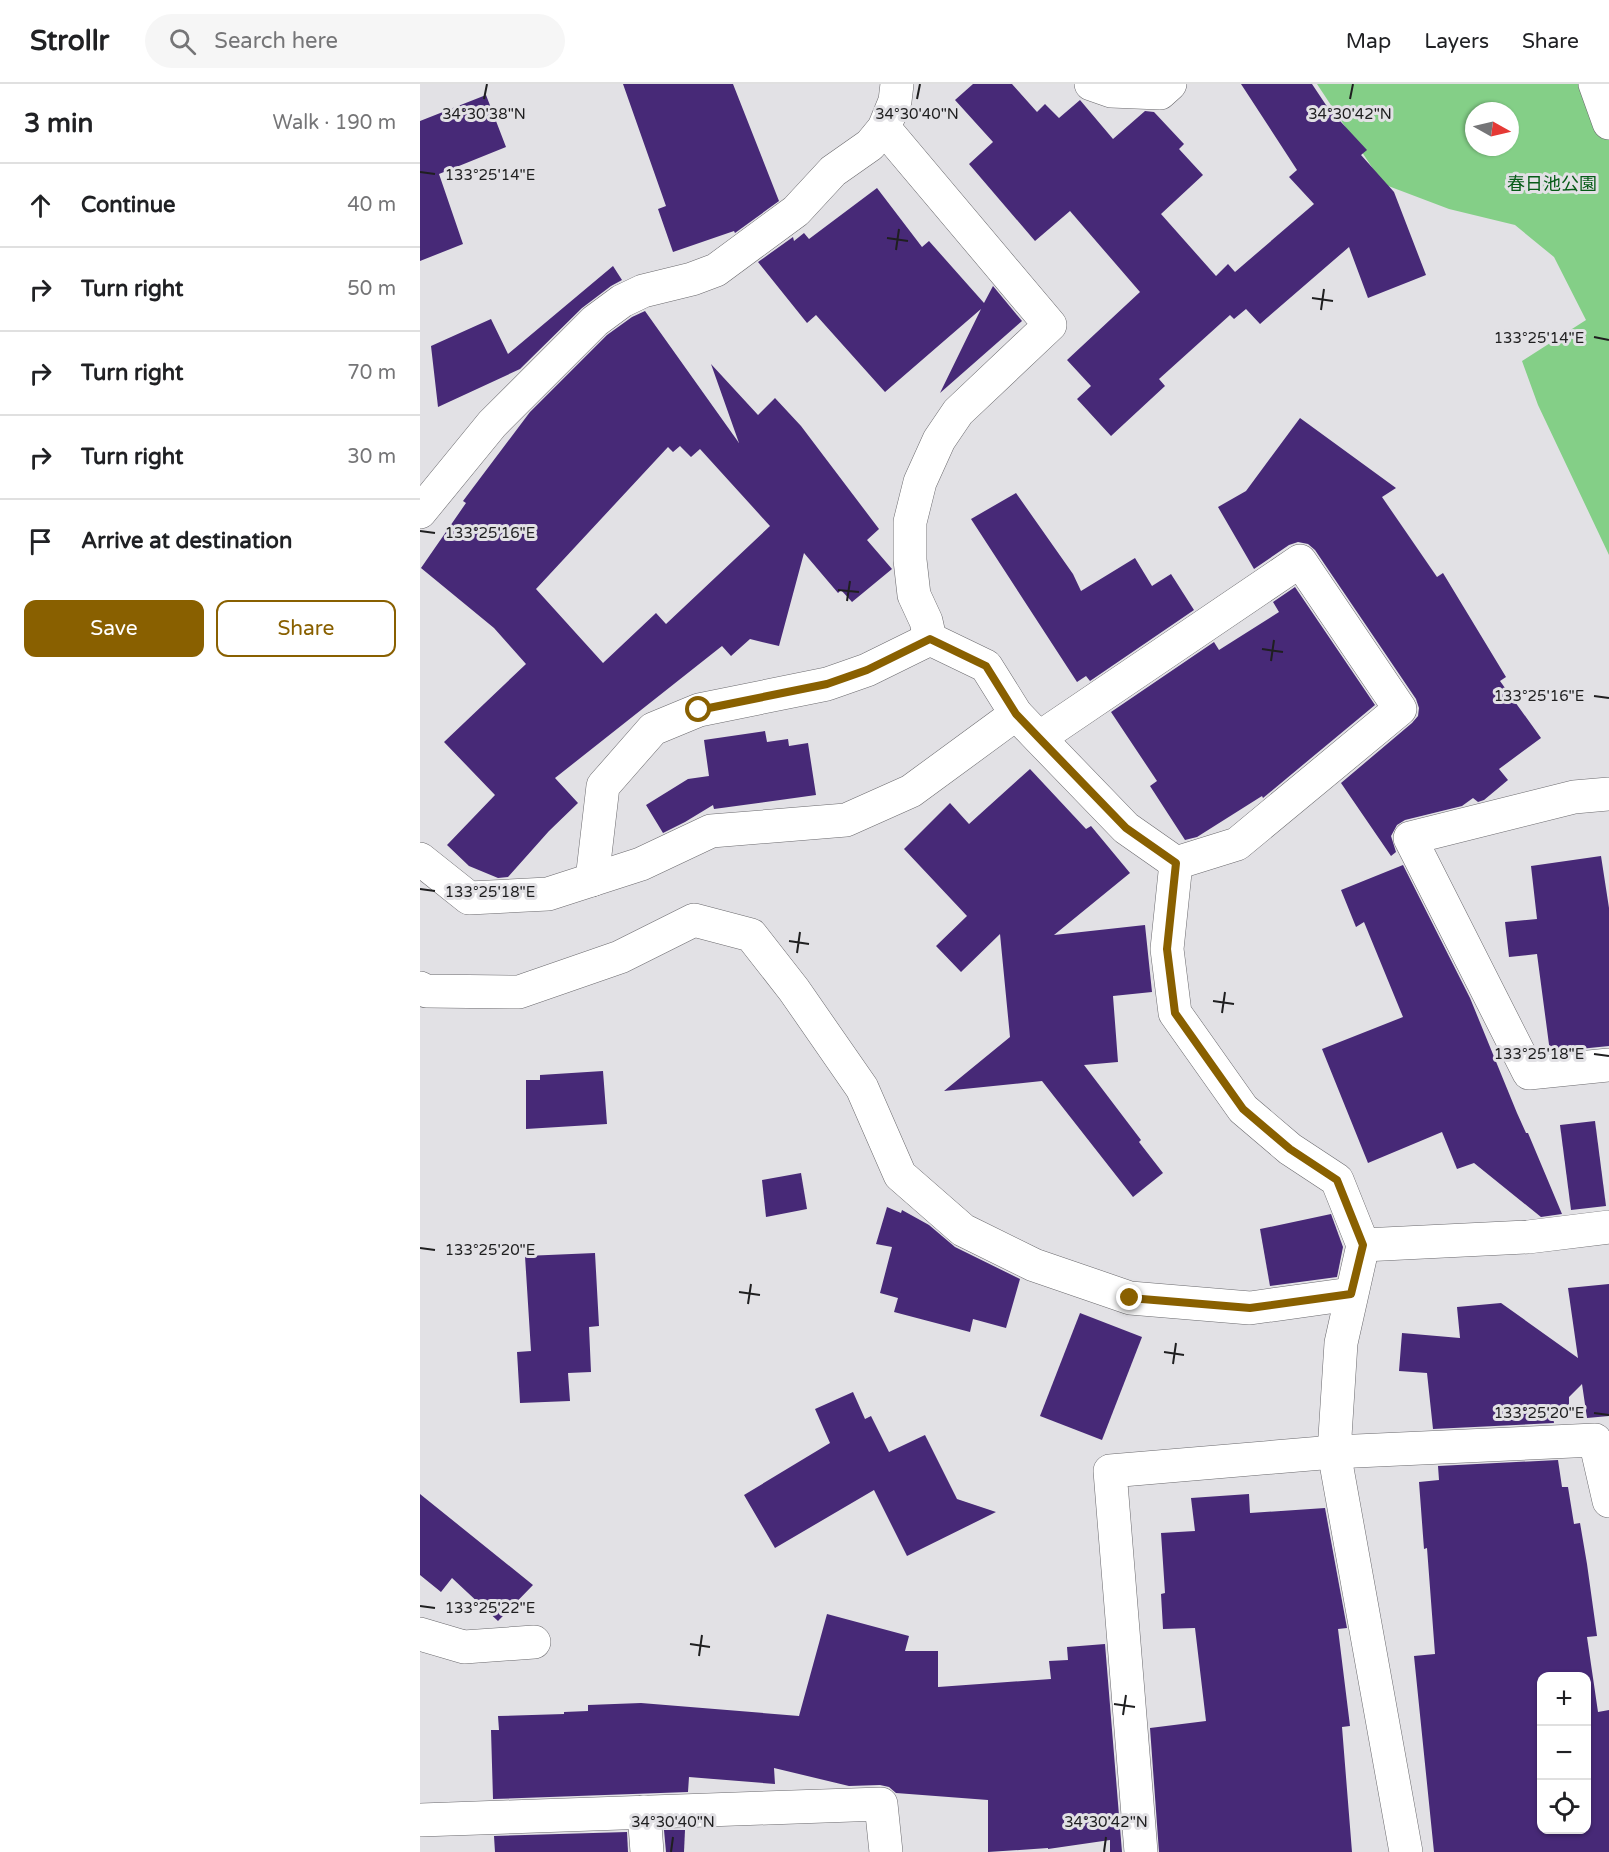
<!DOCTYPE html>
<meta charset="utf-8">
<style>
body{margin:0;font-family:"Varela Round","Noto Sans JP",sans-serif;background:#f6f6f6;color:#202124}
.controls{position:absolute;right:18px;bottom:18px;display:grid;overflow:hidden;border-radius:12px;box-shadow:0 2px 4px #0004}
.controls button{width:54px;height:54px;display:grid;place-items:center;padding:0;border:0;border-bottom:2px solid #e0e0e0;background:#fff;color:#202124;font:30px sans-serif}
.compass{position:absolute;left:1045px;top:18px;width:54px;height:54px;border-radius:50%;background:#fff;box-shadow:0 2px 4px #0004;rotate:98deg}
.stop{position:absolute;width:18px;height:18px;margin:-14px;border:4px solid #896000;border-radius:50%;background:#fff}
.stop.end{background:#896000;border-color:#fff;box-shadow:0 2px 6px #0008}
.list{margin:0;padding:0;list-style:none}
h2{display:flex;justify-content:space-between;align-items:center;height:78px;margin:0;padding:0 24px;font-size:26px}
h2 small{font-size:20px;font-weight:400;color:#757577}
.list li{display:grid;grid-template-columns:39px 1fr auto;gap:18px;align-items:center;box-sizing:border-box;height:84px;padding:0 24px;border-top:2px solid #e0e0e0}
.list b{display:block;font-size:22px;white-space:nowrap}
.list em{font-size:20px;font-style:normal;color:#757577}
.actions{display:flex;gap:12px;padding:18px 24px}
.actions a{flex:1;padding:14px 0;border:2px solid #896000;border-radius:12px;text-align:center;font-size:21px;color:#896000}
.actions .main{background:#896000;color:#fff}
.icon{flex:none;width:33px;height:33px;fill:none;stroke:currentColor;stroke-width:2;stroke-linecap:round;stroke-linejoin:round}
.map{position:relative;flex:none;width:1189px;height:1768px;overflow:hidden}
header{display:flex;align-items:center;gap:36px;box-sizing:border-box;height:84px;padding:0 30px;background:#fff;border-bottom:2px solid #e0e0e0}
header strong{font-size:28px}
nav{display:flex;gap:33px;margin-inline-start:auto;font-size:21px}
.search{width:420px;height:54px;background:#f6f6f6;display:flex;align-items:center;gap:15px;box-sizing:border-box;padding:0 21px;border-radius:33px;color:#757577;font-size:22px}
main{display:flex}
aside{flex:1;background:#fff}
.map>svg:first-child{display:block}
</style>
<header>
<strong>Strollr</strong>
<div class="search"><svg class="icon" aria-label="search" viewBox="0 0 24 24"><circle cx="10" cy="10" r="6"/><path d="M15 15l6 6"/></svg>Search here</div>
<nav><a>Map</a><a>Layers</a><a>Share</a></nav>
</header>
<main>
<aside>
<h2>3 min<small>Walk · 190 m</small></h2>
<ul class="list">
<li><svg class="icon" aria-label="ahead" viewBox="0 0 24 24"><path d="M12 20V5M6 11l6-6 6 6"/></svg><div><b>Continue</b></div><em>40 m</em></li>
<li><svg class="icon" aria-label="right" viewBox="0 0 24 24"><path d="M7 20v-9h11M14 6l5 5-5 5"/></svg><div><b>Turn right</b></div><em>50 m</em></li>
<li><svg class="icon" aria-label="right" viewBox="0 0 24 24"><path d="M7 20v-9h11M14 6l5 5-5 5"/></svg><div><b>Turn right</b></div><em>70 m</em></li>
<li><svg class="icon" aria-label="right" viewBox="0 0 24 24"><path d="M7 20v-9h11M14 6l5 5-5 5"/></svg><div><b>Turn right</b></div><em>30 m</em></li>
<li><svg class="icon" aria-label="arrive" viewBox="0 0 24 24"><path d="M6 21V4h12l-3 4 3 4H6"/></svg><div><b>Arrive at destination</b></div></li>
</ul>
<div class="actions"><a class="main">Save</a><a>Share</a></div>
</aside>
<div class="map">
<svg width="1189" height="1768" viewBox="0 0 1189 1768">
<rect width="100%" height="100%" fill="#e2e1e5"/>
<path fill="#84cf87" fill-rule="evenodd" d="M897,0H1189V471L1118,321L1102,277L1166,236L1134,173L1095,141L1029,125L963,100ZM1054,27H1090V63H1054Z"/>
<g fill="#472977" fill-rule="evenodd">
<path d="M203,0H313L359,117L315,149L314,147L253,168L238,125L246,122Z"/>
<path d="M553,0H592L617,28L625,20L639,34L660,16L693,55L725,27L734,28L764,60L759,65L783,91L741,130L796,192L808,180L815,188L894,120L869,93L877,86L821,0H892L908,24L947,66L941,71L974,108L1006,191L948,214L929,163L840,240L826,225L814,235L810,231L739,295L745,302L691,352L657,315L671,302L647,276L720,208L650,127L615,157L549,80L573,58L535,16Z"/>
<path d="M66,11L86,63L19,90L43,160L0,177V37Z"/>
<path d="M457,104L502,163L509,157L564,219L573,202L602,237L520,309L561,225L465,308L396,231L387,239L338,178L373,153L374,157L384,149L389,155Z"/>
<path d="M193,182L202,196L191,202L162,224L100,285L18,323L11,262L71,235L88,270Z"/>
<path d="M225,227L319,359L291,280L338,331L355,314L381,342L459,445L447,456L472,485L432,518L421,506L418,509L384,469L359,562L330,555L311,572L302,562L135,694L158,719L129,747L88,793L78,794L49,782L27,761L75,711L24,658L106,580L74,544L1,484L46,419L43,417L110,328L187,251L212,233ZM260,362L271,373L280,365L350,442L246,540L236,529L183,579L116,505L248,363L253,368Z"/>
<path d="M880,334L976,404L962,413L1017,493L1023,489L1086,593L1080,597L1121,654L1079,685L1088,696L1064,716L1058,718L1053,714L1042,722L985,736L977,741L971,752L976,768L971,772L921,699L992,639L998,632L999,624L996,615L895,466L888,460L878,458L869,461L834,485L798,423L826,407Z"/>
<path d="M596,409L653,490L661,507L715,474L732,502L751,490L774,526L670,597L666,592L657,598L551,435Z"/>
<path d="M875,503L955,621L843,714L842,712L777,753L765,756L730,702L737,697L691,628L794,558L799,566L859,528L853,518Z"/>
<path d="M345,647L347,658L368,655L369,662L388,659L396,711L294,725L293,721L265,738L243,749L226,721L268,695L289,692L284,656Z"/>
<path d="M610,685L666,745L671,742L710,789L634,851L725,841L732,908L693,912L698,978L664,981L721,1056L719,1058L743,1089L713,1113L622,997L524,1007L590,953L580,850L541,888L516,862L547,832L484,765L530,719L549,740Z"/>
<path d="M1181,772L1189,824V962L1130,968L1117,870L1089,873L1085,838L1117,835L1111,782Z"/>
<path d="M983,781L1050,914L1097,1029L1106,1049H1108L1142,1130L1121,1133L1054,1079L1037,1085L1022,1048L948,1079L902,965L983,933L944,838L936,843L921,806Z"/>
<path d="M183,987L187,1040L106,1045V996H120V991Z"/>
<path d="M1175,1037L1186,1122L1151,1126L1140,1041Z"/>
<path d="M381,1089L387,1125L346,1133L342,1096Z"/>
<path d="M467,1123L481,1129L482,1126L509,1141L535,1163L600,1195L586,1244L553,1235L550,1248L474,1228L478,1214L460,1209L472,1163L456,1160Z"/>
<path d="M911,1130L923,1163L917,1193L850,1202L840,1145Z"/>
<path d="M175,1169L179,1242L169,1243L171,1288L148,1289L150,1317L100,1319L97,1268L111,1267L105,1172Z"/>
<path d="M1189,1200V1332L1167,1334L1162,1300L1149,1313V1326L1132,1327L1134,1339L1013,1345L1007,1289L979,1287L982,1249L1040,1254L1037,1223L1081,1219L1158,1274L1148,1204Z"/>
<path d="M660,1229L722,1253L682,1356L620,1332Z"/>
<path d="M433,1308L445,1335L451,1332L469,1368L505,1351L537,1415L576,1428L487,1472L454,1406L355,1464L324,1411L410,1359L395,1325Z"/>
<path d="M1138,1376L1142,1403H1148L1154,1440L1160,1439L1167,1480L1177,1552L1167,1553L1178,1628L1189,1626V1768H1014L994,1572L1015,1570L1007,1464L1004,1465L999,1398L1019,1396L1018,1382ZM1122,1593H1167V1746H1122Z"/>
<path d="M0,1410L113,1501L78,1537L32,1494L21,1508L0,1491Z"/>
<path d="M829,1410L830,1429L905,1424L927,1544L918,1545L930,1642L922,1643L932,1768H739L730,1644L786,1637L775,1544L743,1545L741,1510L745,1509L741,1449L775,1447L771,1414Z"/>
<path d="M407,1530L489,1552L485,1567H518V1603L631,1595L629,1577L648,1576L647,1563L685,1560L702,1768H690V1756L628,1765V1764L568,1768V1716L476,1709L469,1703L460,1701L429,1702L354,1684L355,1700L269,1693L268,1708L73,1715L71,1646H79L78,1632L144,1630V1628L168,1627V1621L221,1619L379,1632Z"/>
<path d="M244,1746H265L264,1768H246Z"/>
<path d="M207,1748L208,1768H75L74,1752Z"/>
</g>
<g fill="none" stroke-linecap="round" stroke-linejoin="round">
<g stroke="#6a696d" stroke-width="34">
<g id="minor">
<path d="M671,0L691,7L740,9L750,0"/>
<path d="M464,44L630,241L538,328L519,356L500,398L490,438V476L494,511L506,537L510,555"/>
<path d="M0,428L72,340L175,237L202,217L223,207L272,195L296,186L376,127L413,87L450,61L464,44L475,17L477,0"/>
<path d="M1189,710L1154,713L990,754L1109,989L1189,981"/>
<path d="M0,775L49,814L128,810L221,780L291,747L426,736L491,707L596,630"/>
<path d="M756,779L747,865L755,929L823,1025L870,1065L917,1096L943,1161L921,1259L914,1368L986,1768"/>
<path d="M172,796L183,702L233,645L279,626L407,600L447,586L510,555L566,582L596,630L619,654L706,744L756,779L817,760L980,625L880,477L619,654"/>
<path d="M0,904L6,907L99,908L200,873L274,836L331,851L374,906L442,1004L480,1091L543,1146L614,1181L710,1214L830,1224L931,1210"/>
<path d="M943,1161L1108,1153L1189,1143"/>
<path d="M0,1550L44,1563L114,1558"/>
<path d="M224,1728L227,1768"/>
<path d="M0,1736L461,1720L466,1768"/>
<path d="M721,1768L690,1387L914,1368L1175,1356L1189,1417"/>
</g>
</g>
<g stroke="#6a696d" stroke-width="34">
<path id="tertiary" d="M1175,0L1189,39"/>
</g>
<use href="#minor" stroke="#fff" stroke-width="33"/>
<use href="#tertiary" stroke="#fff" stroke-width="33"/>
</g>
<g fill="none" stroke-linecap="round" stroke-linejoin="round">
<path stroke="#896000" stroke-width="8" d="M279,626L407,600L447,586L510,555L566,582L596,630L619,654L706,744L756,779L747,865L755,929L823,1025L870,1065L917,1096L943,1161L931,1210L830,1224L710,1214"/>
</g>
<path fill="none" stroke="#1f1f20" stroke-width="2" d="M64,15L67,0M497,15L500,0M930,15L933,0M0,88L15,90M467,154L488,157M476,166L479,145M892,214L913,217M901,226L904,205M1174,253L1189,256M0,447L15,449M418,506L439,508M427,517L430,497M842,565L863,568M851,577L854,556M1174,612L1189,614M0,805L15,807M369,857L389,860M377,869L380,848M793,917L814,920M802,929L805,908M1174,970L1189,972M0,1164L15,1166M319,1208L340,1211M328,1220L331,1200M744,1268L764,1271M753,1280L756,1259M1174,1329L1189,1331M0,1522L15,1524M270,1560L290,1563M279,1572L282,1551M694,1620L715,1623M703,1631L706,1611M251,1768L253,1753M684,1768L686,1753"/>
<g text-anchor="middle" stroke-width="6" stroke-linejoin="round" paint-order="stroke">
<g font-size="18" fill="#065b17" stroke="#e2e1e5">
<text x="1132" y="106">春日池公園</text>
</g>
</g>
<g font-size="15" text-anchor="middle" fill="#1f1f20" stroke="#e2e1e5" stroke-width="6" stroke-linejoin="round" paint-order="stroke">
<text x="64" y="35">34°30'38"N</text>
<text x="497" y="35">34°30'40"N</text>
<text x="930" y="35">34°30'42"N</text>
<text x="70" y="96">133°25'14"E</text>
<text x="1119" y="259">133°25'14"E</text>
<text x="70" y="454">133°25'16"E</text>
<text x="1119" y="617">133°25'16"E</text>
<text x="70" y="813">133°25'18"E</text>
<text x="1119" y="975">133°25'18"E</text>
<text x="70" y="1171">133°25'20"E</text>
<text x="1119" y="1334">133°25'20"E</text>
<text x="70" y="1529">133°25'22"E</text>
<text x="253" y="1743">34°30'40"N</text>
<text x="686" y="1743">34°30'42"N</text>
</g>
</svg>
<div class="controls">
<button>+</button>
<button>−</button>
<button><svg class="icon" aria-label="locate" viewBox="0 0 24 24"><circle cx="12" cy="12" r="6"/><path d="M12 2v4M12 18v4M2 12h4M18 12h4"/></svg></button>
</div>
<svg class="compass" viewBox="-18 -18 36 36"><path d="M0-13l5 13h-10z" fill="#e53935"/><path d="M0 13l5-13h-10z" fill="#757577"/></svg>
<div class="stop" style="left:279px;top:626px"></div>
<div class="stop end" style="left:710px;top:1214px"></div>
</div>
</main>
